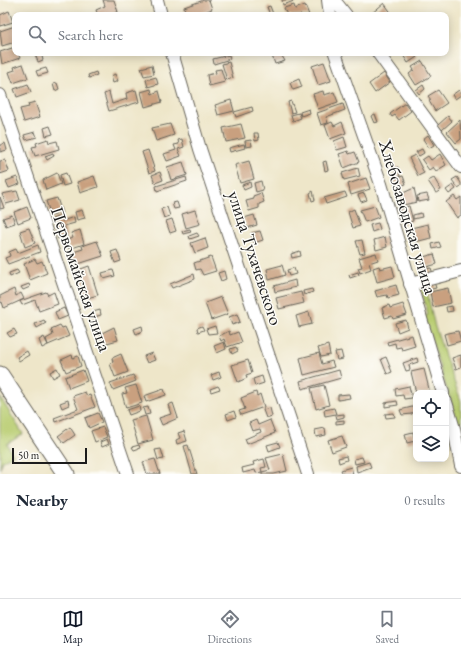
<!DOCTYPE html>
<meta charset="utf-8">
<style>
body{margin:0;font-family:"EB Garamond",serif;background:#f2f2f3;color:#1f2937}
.controls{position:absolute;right:12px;bottom:12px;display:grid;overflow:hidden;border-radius:8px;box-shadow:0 2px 10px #0003}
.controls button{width:36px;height:36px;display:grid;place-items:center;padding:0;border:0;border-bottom:1px solid #e0e1e3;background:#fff;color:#1f2937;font:20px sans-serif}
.scale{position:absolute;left:12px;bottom:10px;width:75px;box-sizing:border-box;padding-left:4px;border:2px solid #1c1c1c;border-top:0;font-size:11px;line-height:14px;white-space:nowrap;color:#1c1c1c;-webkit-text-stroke:3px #fdfcf7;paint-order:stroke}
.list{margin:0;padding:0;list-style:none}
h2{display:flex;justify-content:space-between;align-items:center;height:52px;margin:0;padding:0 16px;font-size:17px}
h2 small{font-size:13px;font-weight:400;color:#747a83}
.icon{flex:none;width:22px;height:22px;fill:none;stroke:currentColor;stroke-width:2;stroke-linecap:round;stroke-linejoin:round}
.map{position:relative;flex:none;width:461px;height:474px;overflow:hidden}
.search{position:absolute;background:#fff;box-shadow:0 2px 10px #0003;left:12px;right:12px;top:12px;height:44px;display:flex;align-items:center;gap:10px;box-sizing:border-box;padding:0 14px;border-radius:8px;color:#747a83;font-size:15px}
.sheet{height:124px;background:#fff}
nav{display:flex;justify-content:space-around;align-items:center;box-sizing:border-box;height:56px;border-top:1px solid #e0e1e3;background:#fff;font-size:11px;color:#747a83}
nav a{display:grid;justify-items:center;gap:2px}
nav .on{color:#111827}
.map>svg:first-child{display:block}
</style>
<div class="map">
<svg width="461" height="474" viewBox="0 0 461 474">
<rect width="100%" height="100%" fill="#fdfcf7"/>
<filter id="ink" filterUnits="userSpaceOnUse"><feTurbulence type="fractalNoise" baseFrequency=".025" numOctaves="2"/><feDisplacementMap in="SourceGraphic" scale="8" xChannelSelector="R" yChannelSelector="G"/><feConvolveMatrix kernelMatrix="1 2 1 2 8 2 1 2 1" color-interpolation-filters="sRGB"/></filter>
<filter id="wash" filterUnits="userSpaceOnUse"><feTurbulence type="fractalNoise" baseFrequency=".012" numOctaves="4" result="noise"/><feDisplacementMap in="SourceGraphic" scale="16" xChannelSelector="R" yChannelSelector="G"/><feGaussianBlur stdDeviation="0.9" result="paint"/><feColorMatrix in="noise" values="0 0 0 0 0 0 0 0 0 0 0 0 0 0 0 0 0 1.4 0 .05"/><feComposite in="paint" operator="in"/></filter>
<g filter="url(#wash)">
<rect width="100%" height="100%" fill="#eee6c9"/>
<g fill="#b8cc6f" stroke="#6a7446">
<path d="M425,283L435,327L461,401V435L424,316L428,315L420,285Z"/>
<path d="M0,397L23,434L7,444L13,455L2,461L0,469Z"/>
</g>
<g id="blocks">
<g fill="#c9a07f">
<path d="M103,0H114L118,12L109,15H98L96,10L105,6Z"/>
<path d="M204,0H209L212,9L197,15H186L184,7Z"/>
<path d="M282,0H293L294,1L283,5Z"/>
<path d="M384,3L392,14L372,15L371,14Z"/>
<path d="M294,5L295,9L305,5L309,15H287L284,8Z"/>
<path d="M270,6L273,14L270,15L267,7Z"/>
<path d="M9,11L13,22L0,26V15Z"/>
<path d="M15,26V42L2,46L0,31Z"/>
<path d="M15,47V53H18L20,58L2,64L0,52Z"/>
<path d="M41,53L43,60L38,62L35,54Z"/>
<path d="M271,53H280L285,61L275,64Z"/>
<path d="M406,53H414L417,57L408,63L403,55Z"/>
<path d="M229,55L230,59L214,64L213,59Z"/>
<path d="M422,61L431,76L416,85L409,74L414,70L412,67Z"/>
<path d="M229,62L233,78L227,80L222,64Z"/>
<path d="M324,62L331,81L318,85L312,66Z"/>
<path d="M23,64L28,78L13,83L9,72L15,70L14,67Z"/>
<path d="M152,65L154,74L144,76L141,68Z"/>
<path d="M46,68L48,73L38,76L36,71Z"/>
<path d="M221,69L225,82L209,86L207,75L216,73L215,70Z"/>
<path d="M96,72L97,75L89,78L88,75Z"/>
<path d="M384,73L390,82L375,93L369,84Z"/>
<path d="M115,74L118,81L113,83L111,76Z"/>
<path d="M156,77L158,84L148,87L146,80Z"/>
<path d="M299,79L302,87L293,90L290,83Z"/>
<path d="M57,83L59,89L55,91L53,84Z"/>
<path d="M28,84L31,92L17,97L14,89Z"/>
<path d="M423,85L425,89L419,94L416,90Z"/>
<path d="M151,89L152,94L159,91L162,102L145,107L141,92Z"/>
<path d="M136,90L139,102L109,111L104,94L109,92L112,104L127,99L126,93Z"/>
<path d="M438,90L447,103L435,111L429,101L431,100L428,96Z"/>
<path d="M459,90L461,95L455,99L452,95Z"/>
<path d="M323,91L324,95L334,92L338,102L318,109L313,94Z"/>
<path d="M231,100L234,111L218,115L215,105Z"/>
<path d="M291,101L295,112L291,113L288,102Z"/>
<path d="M35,102L40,117L24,122L20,109L29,107L28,104Z"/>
<path d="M405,103L411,111L399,120L395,115L392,117L390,114Z"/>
<path d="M343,104L345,110L326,117L328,123L321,125L317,113Z"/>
<path d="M252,107L253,111L236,117L234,112Z"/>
<path d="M309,109L310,113L301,116L300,112Z"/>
<path d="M299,113L301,118L293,121L291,115Z"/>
<path d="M375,114L378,122L374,123L371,116Z"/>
<path d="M448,116L452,121L442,130L438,125Z"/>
<path d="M460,120L461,139L456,143L447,132Z"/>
<path d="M332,122L334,126L342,122L346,133L330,139L325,125Z"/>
<path d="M170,124L174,135L156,141L152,128Z"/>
<path d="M241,124L245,138L226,142L223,128Z"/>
<path d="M50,126L53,134L46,136L44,128Z"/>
<path d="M35,132L37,137L26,140L24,135Z"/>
<path d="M254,133H258L259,140L255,141Z"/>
<path d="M428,135L434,145L429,148L423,139Z"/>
<path d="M344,137L347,147L337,150L334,141Z"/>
<path d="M48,139L49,143L57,141L59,149L35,156L32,147L37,146L36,143Z"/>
<path d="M182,139L184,147L178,149L181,156L167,161L164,154L176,150L174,145L179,144L178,140Z"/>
<path d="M251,140L252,146L246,147L245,141Z"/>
<path d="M5,143L7,150L0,152V145Z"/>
<path d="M244,144L245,148L230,152L229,148Z"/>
<path d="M422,149L424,153L419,156L416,152Z"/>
<path d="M148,150L155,171L149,173L142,152Z"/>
<path d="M348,151L349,154L355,152L359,162L344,168L339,154Z"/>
<path d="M53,153L54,156L47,160L45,156Z"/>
<path d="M440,154L446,165L436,171L433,167L429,170L422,160L428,156L431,160Z"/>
<path d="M415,155L424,173L418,176L409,158Z"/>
<path d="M5,160L9,171L0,174V161Z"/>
<path d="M249,161L254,179L240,183L235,165Z"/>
<path d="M326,161L328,170L325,171L323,162Z"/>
<path d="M183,162L187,175L171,180L167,167Z"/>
<path d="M398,167L400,176L397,177L394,168Z"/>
<path d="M358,168L360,176L344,180L342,173Z"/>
<path d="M160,172L163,180L155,183L152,175Z"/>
<path d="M57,173L61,184L46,190L43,180Z"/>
<path d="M66,173L70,184L63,186L60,175Z"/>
<path d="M94,176L98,187L80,193L77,182Z"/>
<path d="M403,176L406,184L396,187L393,179Z"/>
<path d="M17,177L20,184L9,188L6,181Z"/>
<path d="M186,177L187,181L157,191L156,186Z"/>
<path d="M457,177L461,183V186L458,188L452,180Z"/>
<path d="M366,178L370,189L351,195L348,184Z"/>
<path d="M434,178L441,190L436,193L428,181Z"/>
<path d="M261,181L263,190L256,192L254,183Z"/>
<path d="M250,182L251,187L244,190L242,185Z"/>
<path d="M453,185L456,189L449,194L446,190Z"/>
<path d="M414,188L417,202L403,205L401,194Z"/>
<path d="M17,191L20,200L6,204L2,194Z"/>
<path d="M313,191L315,200L312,201L310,193Z"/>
<path d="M345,192L347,197L326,204L324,198Z"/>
<path d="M261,193L264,202L259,204V208L249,211L246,201L254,199L253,196Z"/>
<path d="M364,193L367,200L361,202L358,195Z"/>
<path d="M427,194L429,200L418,202L417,196Z"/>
<path d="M454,196L457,200L461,197V215L457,218L446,202Z"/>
<path d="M0,197L4,208L0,209Z"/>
<path d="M57,198L62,213L51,216L46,201Z"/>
<path d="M177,202L179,208L174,209L172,203Z"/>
<path d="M375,206L379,217L365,222L360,210Z"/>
<path d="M409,206L413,221L403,224L399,209Z"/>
<path d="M27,207L31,218L18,223L14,212Z"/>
<path d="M167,207L170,216L164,218L161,209Z"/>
<path d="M354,209L360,226L353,228L348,212Z"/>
<path d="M82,210L85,218L77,220L75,212Z"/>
<path d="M195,210L200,224L186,228L182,214Z"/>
<path d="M421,213L422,217L413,219V215Z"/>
<path d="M12,215L15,223L6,226L3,218Z"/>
<path d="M254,215L257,225L247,228L244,218Z"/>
<path d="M60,216L62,221L74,217L75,223L64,226L67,237L58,239L52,219Z"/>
<path d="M172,219L176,231L170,233L166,221Z"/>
<path d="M378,223L380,229L372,232L370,225Z"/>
<path d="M428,224L431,238L415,242L411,228Z"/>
<path d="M29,228L35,243L25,247L20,231Z"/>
<path d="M190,229L191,232L183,234L182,231Z"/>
<path d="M80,230L84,244L69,249L66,240L73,238L71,233Z"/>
<path d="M260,231L263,240L254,243L251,233Z"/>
<path d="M197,233L199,236L190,239L189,236Z"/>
<path d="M385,237L387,247L376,250L374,240Z"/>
<path d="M205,238L208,248L195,253L191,243Z"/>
<path d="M362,240L365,253L360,254L356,241Z"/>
<path d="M97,241L103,256L75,265L70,253L83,249L82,246Z"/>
<path d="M439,242L441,247L433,249L432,244Z"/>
<path d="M38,245L40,252L8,264L5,258L10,256L9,252L16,249L18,253Z"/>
<path d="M117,250L121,261L115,263L111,252Z"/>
<path d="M300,251L301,256L292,258L291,254Z"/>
<path d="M376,253L378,260L369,263L371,269L360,273L358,268L362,267L359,258Z"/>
<path d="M434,254L437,264L423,268L420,258Z"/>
<path d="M211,257L216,271L203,275L200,269L196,270L194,263Z"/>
<path d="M35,259L37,263L42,261L47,273L30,280L24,264Z"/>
<path d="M282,265L285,275L269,280L267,269Z"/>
<path d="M89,266L98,295L87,298L78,270Z"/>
<path d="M379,266L380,269L392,266L395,277L377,282L373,268Z"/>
<path d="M294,268L296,274L289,276L287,270Z"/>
<path d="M431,268L433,274L423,276L421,270Z"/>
<path d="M17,270L19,273L10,277L9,273Z"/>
<path d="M113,270L115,276L104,279L102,273Z"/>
<path d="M224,271L226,279L221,281L218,273Z"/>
<path d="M358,272L359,275L350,278L349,275Z"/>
<path d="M194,274L195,279L172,288L170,284Z"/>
<path d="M295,280L296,287L275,292L274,286Z"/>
<path d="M434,282L436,288L428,290L427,284Z"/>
<path d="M29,284L30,287L23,290L21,287Z"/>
<path d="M396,285L399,295L388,298L387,295L377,297L375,291Z"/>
<path d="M448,288L451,303L433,307L430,292Z"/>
<path d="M14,289L16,296L21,293L24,299L4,308L2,302L0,303V296Z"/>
<path d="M312,289L313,292L304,295L303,291Z"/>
<path d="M46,292L48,295L54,292L58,304L39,311L35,300L22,305L20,301Z"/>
<path d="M301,292L304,303L279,309L276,298Z"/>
<path d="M221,297L228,314L211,320L205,303Z"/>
<path d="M403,304L407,315L393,319L392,316L385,318L382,308L389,305L390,308Z"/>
<path d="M452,306L453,311L447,312L446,307Z"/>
<path d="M64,308L68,316L58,320L55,312Z"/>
<path d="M100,310L101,315L94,317L93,312Z"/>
<path d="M309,312L312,324L299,327L296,316Z"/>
<path d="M237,314L240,322L232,325L229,317Z"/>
<path d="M44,320L46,323L37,328L35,324Z"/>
<path d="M406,320L408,328L398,332L395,323Z"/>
<path d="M60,325L62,328L65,327L69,336L48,345L46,339L53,335L51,329Z"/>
<path d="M142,326L143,331L136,334L134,329Z"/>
<path d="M202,326L204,330L198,332L197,328Z"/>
<path d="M215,326L217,333L208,334L206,329Z"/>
<path d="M114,327L118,340L103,344L100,334Z"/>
<path d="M14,329L17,334L10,337L7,333Z"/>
<path d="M229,331L230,335L238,332L242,342L227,347L224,339L221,341L219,336Z"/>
<path d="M458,331L461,341L447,345L444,334Z"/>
<path d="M412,335L415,346L402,350L401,347L396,348L395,343L388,345L387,342Z"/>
<path d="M44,337L48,345L42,348L39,340Z"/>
<path d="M224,342L226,349L217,353L214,346Z"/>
<path d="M328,345L330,355L321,357L318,348Z"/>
<path d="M236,347L238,351L232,354L230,349Z"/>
<path d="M27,351L29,355L19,361L17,357Z"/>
<path d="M341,351L343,359L337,360L335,352Z"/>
<path d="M152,353L155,360L147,363L144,356Z"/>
<path d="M319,353L322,364L332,361L334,367L304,375L300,358Z"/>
<path d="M121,354L128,372L115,377L110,364L113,362L112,358Z"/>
<path d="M72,355L73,358L78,356L81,366L66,372L61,360Z"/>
<path d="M461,355V367L456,369L452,358Z"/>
<path d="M386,357L392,372L387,374L381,359Z"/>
<path d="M417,358L418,362L409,365L410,370L406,371L403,363Z"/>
<path d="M248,360L252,373L246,375L247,378L238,382L232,365Z"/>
<path d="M57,368L60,374L53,378L50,372Z"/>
<path d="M424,369L430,393H416L411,372Z"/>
<path d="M83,370L87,381L69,388L65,377Z"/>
<path d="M339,370L341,378L302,389L300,381Z"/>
<path d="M219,372L221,377L213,380L211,375Z"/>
<path d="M133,375L136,381L113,390L110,383Z"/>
<path d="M262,376L264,383L255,386L253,379Z"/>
<path d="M136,385L142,403L126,408L122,394L127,393L125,388Z"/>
<path d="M324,385L329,405L316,409L311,388Z"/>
<path d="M218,386L220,389L211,392L210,389Z"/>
<path d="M409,386L412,398L404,399L403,395L396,396L395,389Z"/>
<path d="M164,389L166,395L146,402L144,396Z"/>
<path d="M85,392L87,396L90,395L95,407L55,422L54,418L78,409L73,396Z"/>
<path d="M256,392L257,396L260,394L264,407L241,415L239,411L245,409L241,398Z"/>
<path d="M349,394L350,398L338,400V395Z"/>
<path d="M68,400L69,405L62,408L60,403Z"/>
<path d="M397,401L398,405L385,407V403Z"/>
<path d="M173,403L178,418L162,425L159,418L171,414L168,405Z"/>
<path d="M139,406L140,411L129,415L127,410Z"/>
<path d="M416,406V412L412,413V414L402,415L400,410Z"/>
<path d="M148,407L150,414L145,415L143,408Z"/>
<path d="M270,408L272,416L266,418L263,410Z"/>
<path d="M334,408L336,414L325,416L324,410Z"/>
<path d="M234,411L236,417L228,420L226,414Z"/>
<path d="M98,413L102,422L89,428L85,418Z"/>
<path d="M394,413L395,417L386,418L385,414Z"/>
<path d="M344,414V417L337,419L336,415Z"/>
<path d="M146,416L153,440L138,444L131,420Z"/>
<path d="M256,420L258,425L270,420L275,433L247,444L245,439L261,432L260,429L252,431L249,423Z"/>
<path d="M344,420V423L336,424V421Z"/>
<path d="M70,427L75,435L64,443L58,436Z"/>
<path d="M103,427L107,437L95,442L91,431Z"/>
<path d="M325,428L326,435L316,437L315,430Z"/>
<path d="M184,431L187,441L177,444L176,440L180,438L178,433Z"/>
<path d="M413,432L415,441L407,443L405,434Z"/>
<path d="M342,436L346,447L332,452L328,440Z"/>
<path d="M107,439L109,444L102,447L100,442Z"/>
<path d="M278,442L280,447L269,451L267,445Z"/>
<path d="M139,445L140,448L134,450L132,447Z"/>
<path d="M188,445L197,474H192L184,446Z"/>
<path d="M161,449L164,459L158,460L155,450Z"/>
<path d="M283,454L287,471L274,474H262V472L270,470L266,458Z"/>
<path d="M346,456L347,460L339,463L338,458Z"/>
<path d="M362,457L364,462L355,464L354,459Z"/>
<path d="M155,459L160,474H147L143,462Z"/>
<path d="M264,459L266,467L261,468L262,472L256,473L255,470L243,473L242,468L254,465L253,462Z"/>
<path d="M369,462L371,467L357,472L356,466Z"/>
<path d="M351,467L353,474H343L341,470Z"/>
</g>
</g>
</g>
<g filter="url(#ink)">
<use href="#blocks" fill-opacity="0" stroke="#666359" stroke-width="1"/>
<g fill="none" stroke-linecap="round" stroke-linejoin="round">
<g stroke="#666359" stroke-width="14">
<g id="minor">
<path d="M157,0L161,15"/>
<path d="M328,0L330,15"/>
<path d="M334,0L346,15"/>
<path d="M172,53L200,149L308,474"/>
<path d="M335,53L381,184L443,393"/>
<path d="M378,53L461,167"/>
<path d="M0,95L128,474"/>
<path d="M410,284L461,271"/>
<path d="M446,402L454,429L461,466"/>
</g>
</g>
<g stroke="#666359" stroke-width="19">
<path id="highway" d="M0,375L66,474"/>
</g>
<use href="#minor" stroke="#fff" stroke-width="12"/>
<use href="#highway" stroke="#fff" stroke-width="17"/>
</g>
</g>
<g text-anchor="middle" stroke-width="3" stroke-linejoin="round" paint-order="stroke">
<g font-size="18" fill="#1c1c1c" stroke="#fdfcf7">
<text transform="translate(408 217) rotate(73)" y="6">Хлебозаводская улица</text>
<text transform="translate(255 258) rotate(72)" y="6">улица Тухачевского</text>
<text transform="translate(81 279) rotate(71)" y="6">Первомайская улица</text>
</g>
</g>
</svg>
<div class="controls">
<button><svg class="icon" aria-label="locate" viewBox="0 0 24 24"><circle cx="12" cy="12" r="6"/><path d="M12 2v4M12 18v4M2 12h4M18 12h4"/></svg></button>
<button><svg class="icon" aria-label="layers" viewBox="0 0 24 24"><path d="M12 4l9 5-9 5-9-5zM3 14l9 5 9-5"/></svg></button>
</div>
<div class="scale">50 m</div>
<div class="search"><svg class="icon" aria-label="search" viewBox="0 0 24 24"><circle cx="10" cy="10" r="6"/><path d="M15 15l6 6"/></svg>Search here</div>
</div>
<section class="sheet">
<h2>Nearby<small>0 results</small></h2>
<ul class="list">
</ul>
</section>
<nav>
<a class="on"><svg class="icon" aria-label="map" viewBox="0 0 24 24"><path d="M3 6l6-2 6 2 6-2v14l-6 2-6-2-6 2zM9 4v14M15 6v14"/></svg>Map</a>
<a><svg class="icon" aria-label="directions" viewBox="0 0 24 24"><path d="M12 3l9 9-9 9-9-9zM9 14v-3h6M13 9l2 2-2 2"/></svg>Directions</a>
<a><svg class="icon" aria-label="saved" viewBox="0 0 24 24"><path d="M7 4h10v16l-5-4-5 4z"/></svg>Saved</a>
</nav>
